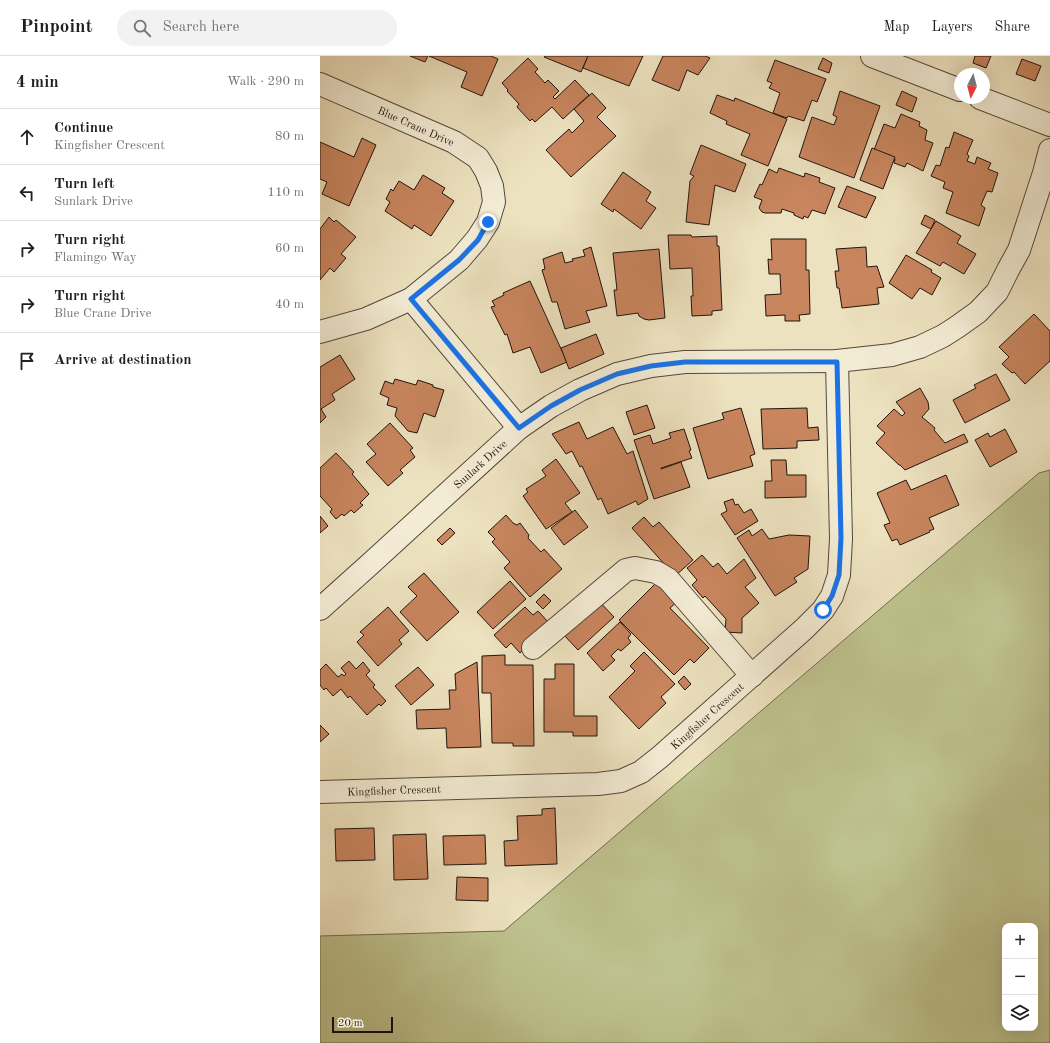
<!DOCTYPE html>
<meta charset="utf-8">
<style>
body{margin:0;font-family:"Old Standard TT",serif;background:#f2f2f2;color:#202124}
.controls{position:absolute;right:12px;bottom:12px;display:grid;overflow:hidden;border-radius:8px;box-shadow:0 4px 16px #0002}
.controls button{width:36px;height:36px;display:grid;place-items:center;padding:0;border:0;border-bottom:1px solid #e0e0e0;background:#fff;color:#202124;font:20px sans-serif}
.compass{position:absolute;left:634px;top:12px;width:36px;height:36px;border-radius:50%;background:#fff;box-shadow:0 4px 16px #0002;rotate:186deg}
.scale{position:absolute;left:12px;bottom:10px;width:61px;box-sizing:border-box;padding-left:4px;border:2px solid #21140d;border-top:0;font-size:11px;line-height:14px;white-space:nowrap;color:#21140d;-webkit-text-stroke:3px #f3ecd5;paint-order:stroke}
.stop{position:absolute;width:12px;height:12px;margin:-9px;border:3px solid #1a73e8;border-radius:50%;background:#fff}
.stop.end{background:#1a73e8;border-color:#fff;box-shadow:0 1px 4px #0008}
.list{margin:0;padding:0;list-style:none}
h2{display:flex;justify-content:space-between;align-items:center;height:52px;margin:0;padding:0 16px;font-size:17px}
h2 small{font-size:13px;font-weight:400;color:#757577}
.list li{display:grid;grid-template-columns:26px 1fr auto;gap:12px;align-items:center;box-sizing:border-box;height:56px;padding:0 16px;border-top:1px solid #e0e0e0}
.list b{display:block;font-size:15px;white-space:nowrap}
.list p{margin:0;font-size:13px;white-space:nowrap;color:#757577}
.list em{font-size:13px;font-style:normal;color:#757577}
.icon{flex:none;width:22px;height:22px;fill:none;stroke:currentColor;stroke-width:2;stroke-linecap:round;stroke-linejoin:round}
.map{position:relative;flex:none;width:730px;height:987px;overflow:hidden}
header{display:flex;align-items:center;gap:24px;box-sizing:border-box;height:56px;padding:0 20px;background:#fff;border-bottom:1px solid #e0e0e0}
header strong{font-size:19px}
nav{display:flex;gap:22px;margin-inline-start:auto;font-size:14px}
.search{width:280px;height:36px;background:#f2f2f2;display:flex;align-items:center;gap:10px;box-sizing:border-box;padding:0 14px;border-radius:22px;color:#757577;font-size:15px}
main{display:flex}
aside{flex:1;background:#fff}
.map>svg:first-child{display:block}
</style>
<header>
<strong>Pinpoint</strong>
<div class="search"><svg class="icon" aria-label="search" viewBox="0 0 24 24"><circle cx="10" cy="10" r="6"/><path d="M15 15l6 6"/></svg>Search here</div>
<nav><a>Map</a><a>Layers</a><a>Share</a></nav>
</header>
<main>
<aside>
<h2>4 min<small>Walk · 290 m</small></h2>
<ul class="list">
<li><svg class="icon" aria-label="ahead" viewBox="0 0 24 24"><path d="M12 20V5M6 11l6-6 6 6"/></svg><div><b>Continue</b><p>Kingfisher Crescent</p></div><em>80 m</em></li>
<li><svg class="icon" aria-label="left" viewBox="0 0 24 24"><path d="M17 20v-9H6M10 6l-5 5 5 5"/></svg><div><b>Turn left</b><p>Sunlark Drive</p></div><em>110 m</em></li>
<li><svg class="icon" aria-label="right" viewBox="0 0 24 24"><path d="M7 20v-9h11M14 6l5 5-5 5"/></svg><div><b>Turn right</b><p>Flamingo Way</p></div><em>60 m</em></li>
<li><svg class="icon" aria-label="right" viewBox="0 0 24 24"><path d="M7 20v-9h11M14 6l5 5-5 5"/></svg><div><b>Turn right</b><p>Blue Crane Drive</p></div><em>40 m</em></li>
<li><svg class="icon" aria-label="arrive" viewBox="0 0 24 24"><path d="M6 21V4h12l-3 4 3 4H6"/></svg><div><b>Arrive at destination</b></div></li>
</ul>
</aside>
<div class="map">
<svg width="730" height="987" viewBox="0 0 730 987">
<rect width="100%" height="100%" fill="#ede2bf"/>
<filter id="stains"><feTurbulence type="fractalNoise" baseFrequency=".005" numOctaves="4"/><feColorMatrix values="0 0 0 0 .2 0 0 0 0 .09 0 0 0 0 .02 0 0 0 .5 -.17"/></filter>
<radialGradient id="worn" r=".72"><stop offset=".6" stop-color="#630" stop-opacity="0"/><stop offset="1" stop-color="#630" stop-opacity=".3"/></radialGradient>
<path fill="#bec28e" stroke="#706b4e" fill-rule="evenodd" d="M730,414V987H0V880L184,875L719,417ZM685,870H715V972H685Z"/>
<g fill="#c8855e" stroke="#21140d">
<path d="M90,0H108L105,6Z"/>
<path d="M109,0H171L178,3L162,40L141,31L147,16Z"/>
<path d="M225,0H268L261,16L224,1Z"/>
<path d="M268,0H323L309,30L263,12Z"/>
<path d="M343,0H385L390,2L378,19L367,14L359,35L332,24Z"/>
<path d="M655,0H671L666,12L653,7Z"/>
<path d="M208,2L218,13L215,16L225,27L228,24L239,35L233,41L235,43L255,24L269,39L243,63L232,51L215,66L212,63L210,65L197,51L199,48L187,35L188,34L182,27Z"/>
<path d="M503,2L512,7L509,17L498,13Z"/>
<path d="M702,3L721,10L715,25L696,18Z"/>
<path d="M455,4L506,23L497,46L492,44L484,65L468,60L467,62L453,57L460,37L449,32L452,27L447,25Z"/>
<path d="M520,35L560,50L534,122L479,101L492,61L514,69L517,61L513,59Z"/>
<path d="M582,35L597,42L592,56L576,49Z"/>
<path d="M272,37L286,52L277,61L296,80L251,121L226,94L249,73L252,77L264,65L254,53Z"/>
<path d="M397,39L414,45L415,42L467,63L448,110L421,99L430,78L406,68L407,65L390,57Z"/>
<path d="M581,58L600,66L599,70L607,74L605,84L613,87L603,115L587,107L585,111L574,107L575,103L554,94L564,68L575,72Z"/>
<path d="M634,76L653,84L647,98L649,100L647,105L655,108L657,101L671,107L668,113L678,117L672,136L667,135L661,149L665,152L659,170L626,157L633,136L623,132L625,126L611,120L616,109L620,110L626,91L629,92Z"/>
<path d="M42,82L56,89L29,150L2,138L7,126L0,123V86L34,101Z"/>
<path d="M381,89L426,108L415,136L395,129L389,169L366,166L370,125L374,120L370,118Z"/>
<path d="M552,92L575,101L563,133L540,124Z"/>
<path d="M459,112L484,121L485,117L500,122L499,126L515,132L505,158L492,154L488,162L484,160L483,163L474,159V157L462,153L461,157H445L442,156L439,152L442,144L434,141L440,128L442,129L449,113L457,117Z"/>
<path d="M303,116L331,136L326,145L336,152L321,173L294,153L293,156L281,148Z"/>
<path d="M103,119L125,132L122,137L134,145L111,180L94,169L92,173L65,155L70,146L66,143L71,133L73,135L79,125L94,134Z"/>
<path d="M527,130L556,141L546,162L518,151Z"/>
<path d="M605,159L615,164L611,173L601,168Z"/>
<path d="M9,161L14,166L16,164L36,181L21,198L26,202L14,216L10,212L0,224V173Z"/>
<path d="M616,165L641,180L637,187L656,198L644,218L623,206L620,210L596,197Z"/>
<path d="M348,179H371L372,181L397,180V190H399L402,254L392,255V259L372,260L371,240H373L372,212L350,213Z"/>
<path d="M451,183H486V214H489L490,258L479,259L480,265H465V259L446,260L445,239L461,238L460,218H449L448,203L452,204Z"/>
<path d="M271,191L287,250L266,255L270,266L245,273L237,246H232L222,214L225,213L223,203L242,196L245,207L253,205L252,203L265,200L263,194Z"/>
<path d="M546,191L547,211L557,210L564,231L557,232L559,248L522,252L519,232H517L515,215H519L516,193Z"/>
<path d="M339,193L345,262L329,264L324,263L319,260L318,257L297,260L294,234H297L293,197Z"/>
<path d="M586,199L612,214L611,216L621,222L612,239L600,232L592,243L569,227Z"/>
<path d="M210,225L247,306L221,317L210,291L193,297L187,278L185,279L171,251L175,250L172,245L184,239L183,237Z"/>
<path d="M714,258L730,275V305L705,328L694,316L692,317L682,308L689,301L679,291Z"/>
<path d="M276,278L284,298L249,313L241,292Z"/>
<path d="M20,299L35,323L12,338L15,344L1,353L6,361L0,367V311Z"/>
<path d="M676,318L690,344L645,367L633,344L656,332L654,329Z"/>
<path d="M75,323L96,329L98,324L113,329V331L124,334L115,361L104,357L97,377L88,375L75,360L77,352L67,349L69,342L60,338L65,325L73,328Z"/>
<path d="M600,332L608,346L609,353L602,361L615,372L614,374L625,387L644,378L648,386L585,414L580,409H579L556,387L565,377L557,370L574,353L582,360L585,357L576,346Z"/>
<path d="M327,349L335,372L314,379L306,356Z"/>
<path d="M421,352L435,398L430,400L433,410L388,423L373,372L404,363L402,357Z"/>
<path d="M487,352L488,372L498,371L499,384L477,385V392L443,393L441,353Z"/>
<path d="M259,366L267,383L293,371L307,398L313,395L328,443L318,449L316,445L288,458L281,442L278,444L262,410L260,411L252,395L246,398L232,378Z"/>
<path d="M70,367L93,392L90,394L95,401L80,414L83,417L68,430L46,406L56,398L47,388Z"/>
<path d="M364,373L371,394L369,395L372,402L341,412V413L361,406L370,431L334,443L314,384L330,379L333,388L351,382L349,377Z"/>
<path d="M685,373L697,396L670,411L655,384L668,377L670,381Z"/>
<path d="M16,397L34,416L32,418L49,438L40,447L43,449L34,457L31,454L24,460L22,458L16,463L10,456L12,453L0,440V412Z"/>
<path d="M236,403L260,437L245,447L252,456L226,473L203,440L208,436L206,433L226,420L222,414Z"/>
<path d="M451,404H466L467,419H486V441L445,442V425H452Z"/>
<path d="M626,419L639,449L609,462L614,473L609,475L610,476L580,489L577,483L572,485L564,469L570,467L557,437L586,424L591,434Z"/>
<path d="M413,443L415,449L418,448L424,457L431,453L438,465L415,479L401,458L407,455L404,446Z"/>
<path d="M255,454L268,471L244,489L231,472Z"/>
<path d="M186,459L193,467L197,469L200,467L209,479L208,482L221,496L224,493L242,513L210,541L184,512L190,506L172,486L175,483L168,476Z"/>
<path d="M0,460L8,470L0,477Z"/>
<path d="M324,461L333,471L339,466L373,504L355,520L312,472Z"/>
<path d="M130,472L135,477L122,489L117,484Z"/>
<path d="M442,473L449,483L469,479L490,480L488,513L474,522L477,526L455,540L417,482L429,474L432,480Z"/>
<path d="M382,499L393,511L398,507L407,518L424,503L436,522L425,531L439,547L422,562V577L405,576L406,563L385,540L383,542L372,529L377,524L367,512Z"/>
<path d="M104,517L139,556L107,585L80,556L97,540L88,531Z"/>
<path d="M190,525L206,543L173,573L157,556Z"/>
<path d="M338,525L358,545L350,552L389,592L374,607L370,603L354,619L299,564Z"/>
<path d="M224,538L231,545L223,553L216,546Z"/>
<path d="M277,543L294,561L258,594L242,577Z"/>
<path d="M68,551L89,575L79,584L82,588L58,610L37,586L44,579L40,576Z"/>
<path d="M205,551L213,559L218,555L230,568L200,597L191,587L186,592L174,579Z"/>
<path d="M300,566L311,578L308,582L311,586L301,595L298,593L291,600L295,604L283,615L267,597Z"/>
<path d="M324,596L355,628L341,641L346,647L319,673L289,641L315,615L310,610Z"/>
<path d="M185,599V609H213L214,690H193V687H172L171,637H162V600Z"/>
<path d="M29,605L36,613L43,606L50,615L46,619L55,629L53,631L66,645L61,650L59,648L47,659L30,640L28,642L21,633L13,640L6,632L4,634L0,629V614L6,608L18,621L22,618L24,620L26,618L21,612Z"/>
<path d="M157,606L161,691L127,692L126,672L97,673L96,654L130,653L129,634H136L135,618Z"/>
<path d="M235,608H254V660H277V680H253V676H224V623H235Z"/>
<path d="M98,611L114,629L91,649L75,630Z"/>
<path d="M364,620L371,628L365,634L358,626Z"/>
<path d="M0,669L9,678L0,686Z"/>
<path d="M235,752L237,808L185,810L184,785L198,784L197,760L222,759V753Z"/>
<path d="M54,772L55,804L16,805L15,773Z"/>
<path d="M106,778L108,823L74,824L73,779Z"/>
<path d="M165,779L166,808L124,809L123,780Z"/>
<path d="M137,821L168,822V845L136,844Z"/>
</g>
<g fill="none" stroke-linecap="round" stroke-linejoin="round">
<g stroke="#54483a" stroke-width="24">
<g id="minor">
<path d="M552,0L640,34"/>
<path d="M0,28L134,86L158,102L166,115L172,130L174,146L168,166L157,183L139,204L91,243L46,263L0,276"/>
<path d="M660,42L730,69"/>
<path d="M91,243L199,372"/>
<path d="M0,553L49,509L199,372L231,350L260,334L297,318L331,310L365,306L517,305L572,299L600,291L623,280L637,271L658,256L677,236L688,214L699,194L724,117L730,94"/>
<path d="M213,592L306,514L315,512L336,516L348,523L432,620"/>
<path d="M0,736L278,728L301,725L321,716L340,701L484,573L503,554L512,540L519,519L521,483L517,305"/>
</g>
</g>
<use href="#minor" stroke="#f3ecd5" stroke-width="22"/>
</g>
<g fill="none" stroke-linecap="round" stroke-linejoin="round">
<path stroke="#1a73e8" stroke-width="5" d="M168,166L158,184L139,204L91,243L199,372L231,350L260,334L297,318L331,310L365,306H517L521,482L519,519L512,540L503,554"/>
</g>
<g text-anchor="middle" stroke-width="4" stroke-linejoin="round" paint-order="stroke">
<g font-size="11" fill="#21140d" stroke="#f3ecd5">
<text transform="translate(96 70) rotate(24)" y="4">Blue Crane Drive</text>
<text transform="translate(160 408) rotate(-42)" y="4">Sunlark Drive</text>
<text transform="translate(387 660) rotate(-42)" y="4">Kingfisher Crescent</text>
<text transform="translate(74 734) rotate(-2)" y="4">Kingfisher Crescent</text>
</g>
</g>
<rect width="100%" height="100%" filter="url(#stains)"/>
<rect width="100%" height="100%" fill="url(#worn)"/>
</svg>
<div class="controls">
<button>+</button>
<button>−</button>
<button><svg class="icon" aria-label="layers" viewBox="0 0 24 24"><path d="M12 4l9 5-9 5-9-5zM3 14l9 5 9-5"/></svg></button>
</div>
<svg class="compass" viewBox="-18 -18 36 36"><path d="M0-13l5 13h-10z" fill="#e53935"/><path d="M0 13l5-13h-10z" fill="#757577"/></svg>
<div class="scale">20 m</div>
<div class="stop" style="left:503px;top:554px"></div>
<div class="stop end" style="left:168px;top:166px"></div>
</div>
</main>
